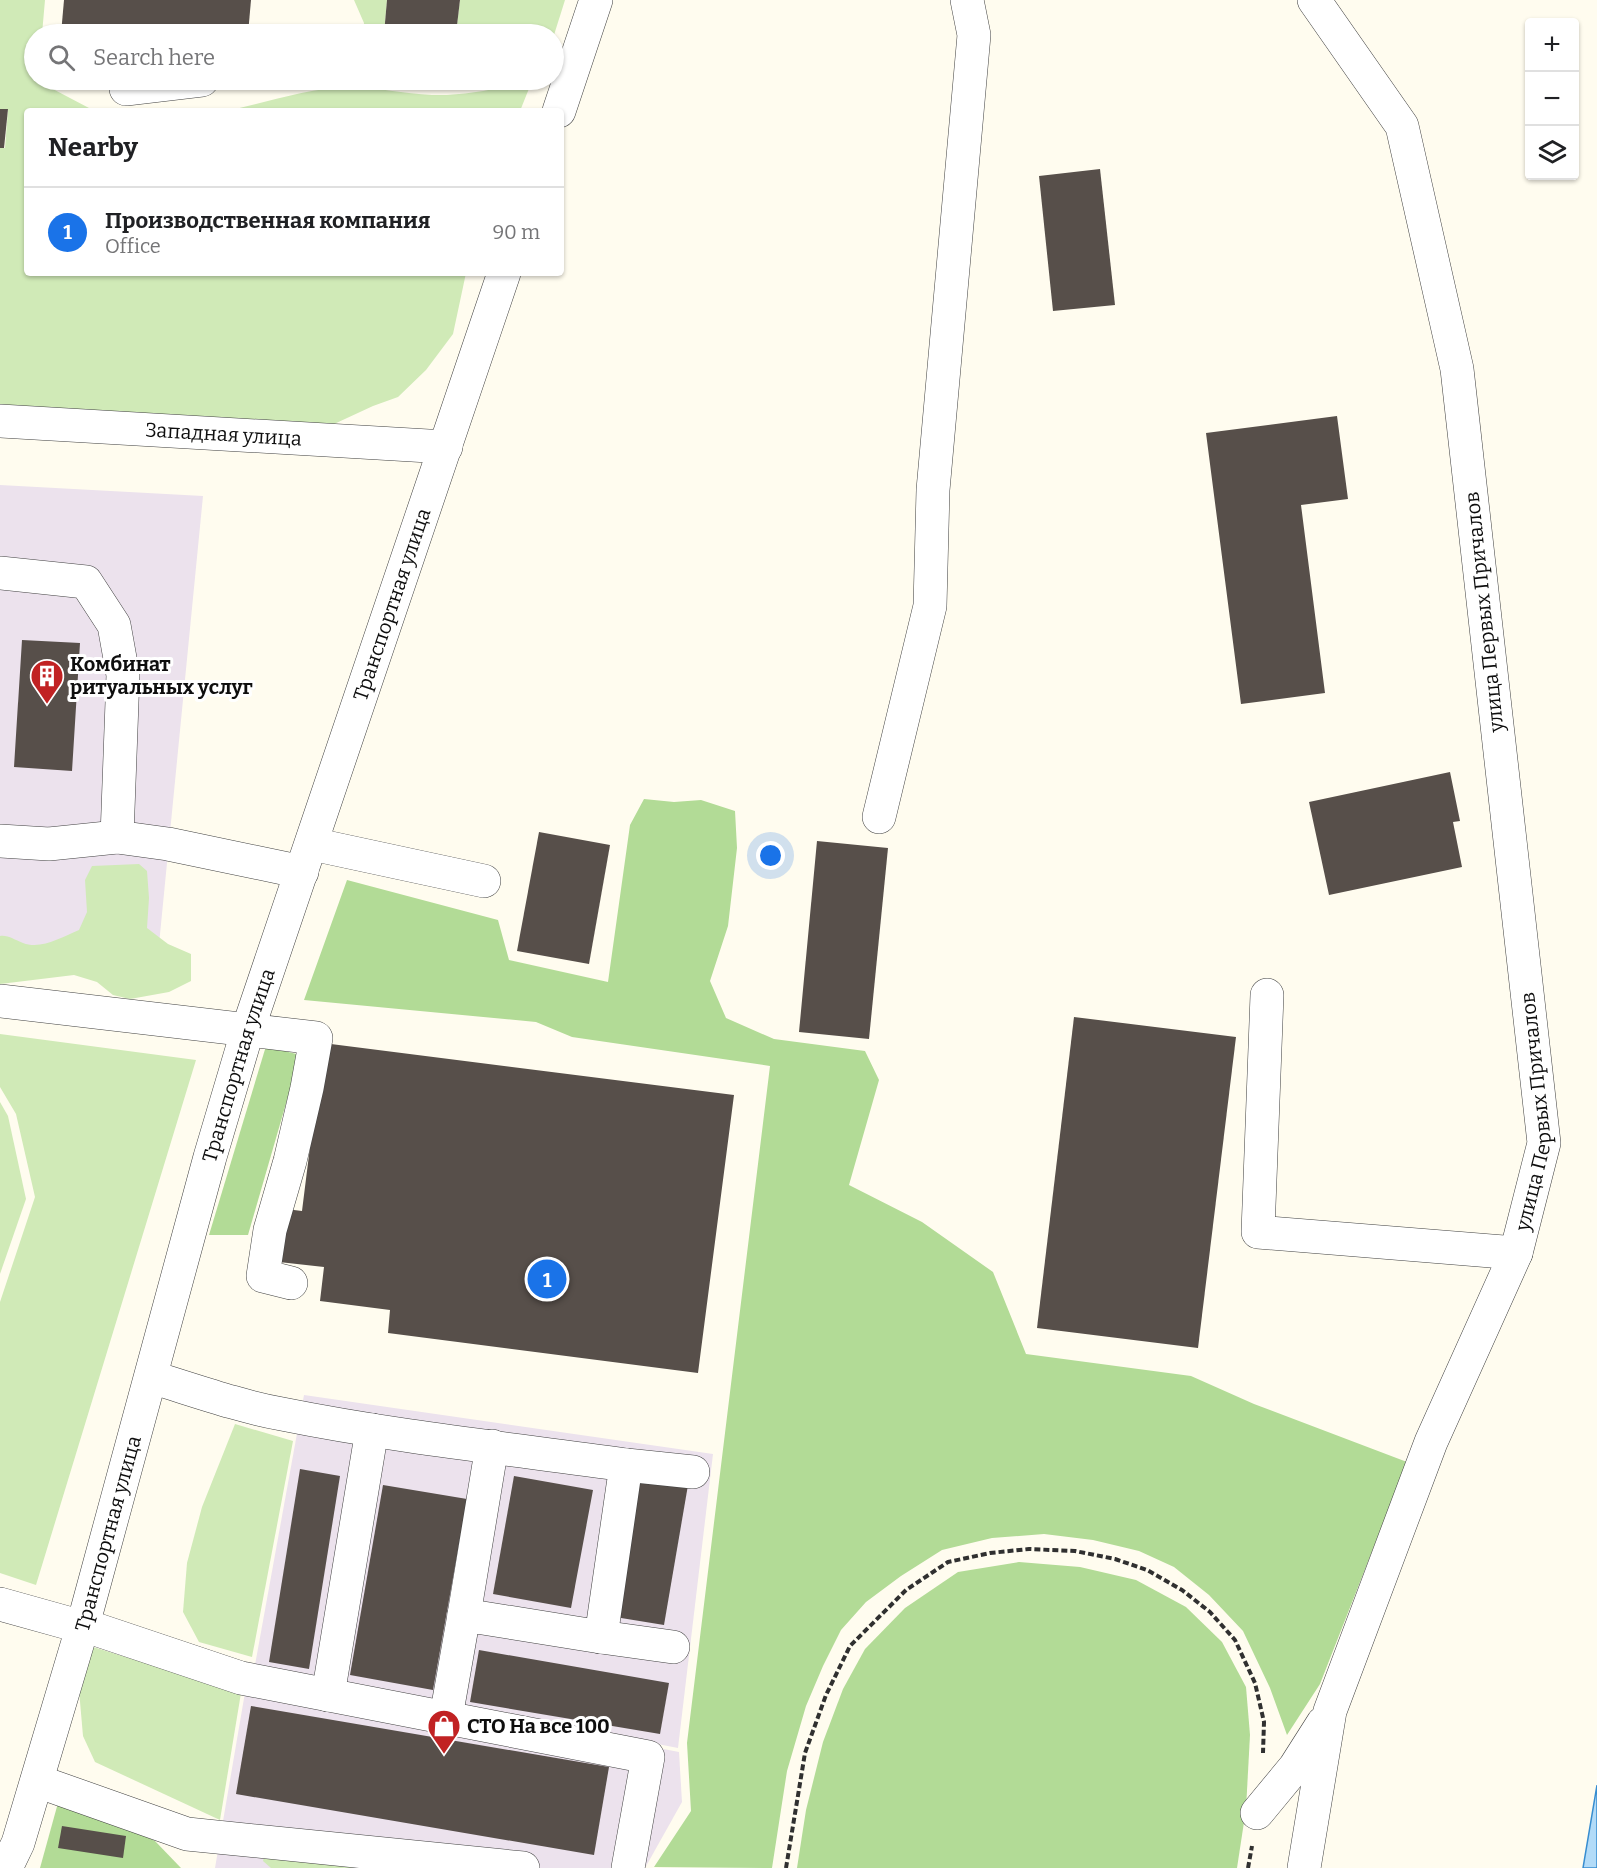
<!DOCTYPE html>
<meta charset="utf-8">
<style>
body{margin:0;font-family:Bitter,serif;background:#f6f6f6;color:#202124}
.controls{position:absolute;right:18px;top:18px;display:grid;overflow:hidden;border-radius:6px;box-shadow:0 2px 4px #0004}
.controls button{width:54px;height:54px;display:grid;place-items:center;padding:0;border:0;border-bottom:2px solid #e0e0e0;background:#fff;color:#202124;font:30px sans-serif}
.you{position:absolute;left:771px;top:856px;width:21px;height:21px;margin:-15px;border:4px solid #fff;border-radius:50%;background:#1a73e8;box-shadow:0 0 0 9px #1a73e833}
.badge{display:grid;place-items:center;width:39px;height:39px;border-radius:50%;background:#1a73e8;color:#fff;font-size:20px;font-weight:700}
.pin{position:absolute;translate:-50% -50%;border:3px solid #fff;box-shadow:0 2px 6px #0006}
.list{margin:0;padding:0;list-style:none}
h2{display:flex;justify-content:space-between;align-items:center;height:78px;margin:0;padding:0 24px;font-size:26px}
h2 small{font-size:20px;font-weight:400;color:#757577}
.list li{display:grid;grid-template-columns:39px 1fr auto;gap:18px;align-items:center;box-sizing:border-box;height:90px;padding:0 24px;border-top:2px solid #e0e0e0}
.list b{display:block;font-size:22px;white-space:nowrap}
.list p{margin:0;font-size:20px;white-space:nowrap;color:#757577}
.list em{font-size:20px;font-style:normal;color:#757577}
.icon{flex:none;width:33px;height:33px;fill:none;stroke:currentColor;stroke-width:2;stroke-linecap:round;stroke-linejoin:round}
.map{position:relative;flex:none;width:1597px;height:1868px;overflow:hidden}
.search{position:absolute;background:#fff;box-shadow:0 2px 4px #0004;left:24px;top:24px;width:540px;height:66px;display:flex;align-items:center;gap:15px;box-sizing:border-box;padding:0 21px;border-radius:33px;color:#757577;font-size:22px}
.panel{position:absolute;background:#fff;box-shadow:0 2px 4px #0004;left:24px;top:108px;width:540px;height:168px;border-radius:6px}
.map>svg:first-child{display:block}
</style>
<div class="map">
<svg width="1597" height="1868" viewBox="0 0 1597 1868">
<rect width="100%" height="100%" fill="#fffcef"/>
<g fill="#ece2ed">
<path d="M0,485L203,496L157,965L0,955Z"/>
<path d="M304,1395L713,1454L678,1748L255,1665Z"/>
<path d="M249,1669L679,1752L682,1802L645,1868H215Z"/>
</g>
<g fill="#d0eab7">
<path d="M0,0H45L42,34H34V80H47L49,87L89,108L97,111H27V273H466L453,334L426,370L398,397L373,406L319,431L0,409V148H5L8,110L0,109Z"/>
<path d="M354,0H387L384,34H363L364,23Z"/>
<path d="M460,0H565L554,35L456,34Z"/>
<path d="M532,81L520,111H227C268,102 308,88 349,87C377,87 404,94 432,95C466,96 499,88 532,81Z"/>
<path d="M139,864L147,871L149,898L147,928L168,944L191,954V981L169,992L130,999L113,995L97,982L74,975L0,984V936C9,935 14,940 23,943C41,950 62,937 79,930L87,912L85,880L92,866Z"/>
<path d="M0,1034L196,1060L36,1585L0,1573V1302L35,1197L16,1114L0,1087Z"/>
<path d="M0,1102L8,1116L26,1199L0,1274Z"/>
<path d="M235,1424L293,1441L252,1657L199,1642L183,1612L187,1563L202,1507Z"/>
<path d="M90,1646L241,1693L220,1820L95,1762L83,1736L79,1690Z"/>
<path d="M265,1853L404,1868H271L263,1861Z"/>
</g>
<g fill="#b2db96">
<path d="M644,799L674,802L701,800L735,811L737,848L728,926L710,981L726,1018L774,1039L865,1051L879,1080L849,1185L922,1222L993,1272L1026,1354L1191,1376L1254,1404L1407,1462L1320,1684L1287,1735L1270,1688L1243,1631L1209,1595L1174,1567L1139,1551L1093,1540L1044,1534L992,1538L942,1550L901,1576L866,1602L841,1630L823,1666L806,1706L787,1771L772,1868L654,1867L691,1811L687,1743L770,1066L572,1037L536,1022L304,1000L347,880L498,920L509,960L608,982L630,825Z"/>
<path d="M266,1046L300,1055L248,1235H209Z"/>
<path d="M1019,1562L1080,1567L1136,1580L1186,1607L1222,1642L1246,1687L1250,1735L1246,1809L1237,1868H797L806,1810L823,1742L843,1689L865,1649L905,1608L958,1572Z"/>
<path d="M61,1792L155,1841L181,1868H40Z"/>
</g>
<path fill="#b2dbf8" stroke="#378dd0" stroke-width="1.5" d="M1597,1785V1868H1583Z"/>
<g fill="#574f4a">
<path d="M64,0H251L248,34H61Z"/>
<path d="M387,0H460L456,34H384Z"/>
<path d="M0,109H8L4,148H0Z"/>
<path d="M1100,169L1115,305L1053,311L1039,176Z"/>
<path d="M1337,416L1348,499L1301,505L1325,693L1241,704L1206,433Z"/>
<path d="M22,640L80,643L72,771L14,767Z"/>
<path d="M1450,772L1460,821L1453,822L1462,867L1329,895L1309,802Z"/>
<path d="M539,832L610,845L589,964L517,951Z"/>
<path d="M817,841L888,848L869,1039L799,1032Z"/>
<path d="M1074,1017L1236,1037L1198,1348L1037,1328Z"/>
<path d="M323,1043L734,1095L698,1373L388,1333L390,1310L320,1301L324,1267L279,1262L286,1209L302,1211Z"/>
<path d="M300,1469L340,1476L309,1669L269,1662Z"/>
<path d="M514,1476L593,1490L571,1608L493,1594Z"/>
<path d="M638,1476L688,1485L664,1625L615,1617Z"/>
<path d="M383,1485L467,1499L433,1690L350,1675Z"/>
<path d="M479,1650L669,1683L660,1734L470,1702Z"/>
<path d="M251,1706L609,1767L594,1855L236,1794Z"/>
<path d="M62,1826L126,1836L123,1858L58,1848Z"/>
</g>
<g fill="none" stroke-linecap="round" stroke-linejoin="round">
<g stroke="#414141" stroke-width="34">
<g id="minor">
<path d="M126,89L202,80"/>
<path d="M559,111L596,0"/>
<path id="s1" d="M0,421L446,447"/>
<path d="M0,573L86,582L114,625L123,675L117,837"/>
<path d="M879,817L930,606L933,490L974,35L967,0"/>
<path d="M0,841L49,844L117,837L168,844L302,872"/>
<path d="M312,844L484,881"/>
<path d="M1267,995L1258,1232L1516,1253"/>
<path d="M0,1001L316,1038L307,1088L290,1161L270,1230L263,1276L291,1283"/>
<path d="M151,1377C194,1390 238,1406 282,1414C396,1437 511,1449 626,1465L601,1637L464,1615L446,1717"/>
<path d="M626,1465L693,1472"/>
<path d="M0,1604L68,1623L83,1625L241,1678L648,1757L628,1868"/>
<path d="M464,1615L492,1446"/>
<path d="M601,1637L673,1647"/>
<path d="M328,1695L372,1430"/>
<path d="M37,1781L187,1834L523,1868"/>
<path d="M1257,1813L1295,1767L1323,1723"/>
<path id="s2" d="M6,1868L18,1843L83,1625L210,1157L248,1029L504,273"/>
<path id="s3" d="M1304,1868L1330,1711L1431,1442L1516,1253L1544,1143L1457,369L1402,126L1314,0"/>
</g>
</g>
<g stroke="#303030" stroke-width="4" stroke-dasharray="6 3" stroke-linecap="butt">
<path d="M786,1868L805,1753L826,1695L850,1646L906,1590L948,1562L990,1553L1029,1549L1075,1551L1115,1559L1147,1570L1182,1590L1210,1612L1235,1640L1255,1683L1264,1722L1263,1753"/>
<path d="M1248,1868L1252,1846"/>
</g>
<use href="#minor" stroke="#fff" stroke-width="33"/>
</g>
<defs>
<g id="building-pin" transform="scale(1.725)"><path d="M0 17L-7.5 6A9.5 9.5 0 1 1 7.5 6Z" fill="#c12223" stroke="#fff"/><path d="M-4-6H4V6H1V3H-1V6H-4ZM-2.5-4.3h1.7v1.8h-1.7ZM.8-4.3h1.7v1.8H.8ZM-2.5-1h1.7V.8h-1.7ZM.8-1h1.7V.8H.8Z" fill="#fff"/></g>
<g id="shop-pin" transform="scale(1.725)"><path d="M0 17L-7.5 6A9.5 9.5 0 1 1 7.5 6Z" fill="#c12223" stroke="#fff"/><path d="M-5-2.5h2.3a2.7 3.5 0 0 1 5.4 0H5L5.5 6h-11ZM-1.5-2.5h3a1.5 2.3 0 0 0-3 0Z" fill="#fff"/></g>
</defs>
<g fill-rule="evenodd">
<use href="#building-pin" x="47" y="676"/>
<use href="#shop-pin" x="444" y="1726"/>
</g>
<g text-anchor="middle" stroke-width="6" stroke-linejoin="round" paint-order="stroke">
<g font-size="20" fill="#0e0e0e" stroke="#fff">
<text dy="7" stroke="none"><textPath href="#s1" startOffset="224">Западная улица</textPath></text>
<text dy="7" stroke="none"><textPath href="#s2" startOffset="1322">Транспортная улица</textPath></text>
<text transform="translate(1484 612) rotate(-96)" y="7">улица Первых Причалов</text>
<text dy="7" stroke="none"><textPath href="#s2" startOffset="836">Транспортная улица</textPath></text>
<text dy="7" stroke="none"><textPath href="#s3" startOffset="798">улица Первых Причалов</textPath></text>
<text dy="7" stroke="none"><textPath href="#s2" startOffset="350">Транспортная улица</textPath></text>
</g>
<g font-size="20" font-weight="bold" fill="#0e0e0e" stroke="#fff" text-anchor="start">
<text x="70" y="671">Комбинат<tspan x="70" dy="23">ритуальных услуг</tspan></text>
<text x="467" y="1733">СТО На все 100</text>
</g>
</g>
</svg>
<div class="controls">
<button>+</button>
<button>−</button>
<button><svg class="icon" aria-label="layers" viewBox="0 0 24 24"><path d="M12 4l9 5-9 5-9-5zM3 14l9 5 9-5"/></svg></button>
</div>
<div class="you"></div>
<div class="pin badge" style="left:547px;top:1279px">1</div>
<div class="search"><svg class="icon" aria-label="search" viewBox="0 0 24 24"><circle cx="10" cy="10" r="6"/><path d="M15 15l6 6"/></svg>Search here</div>
<section class="panel">
<h2>Nearby<small></small></h2>
<ul class="list">
<li><span class="badge">1</span><div><b>Производственная компания</b><p>Office</p></div><em>90 m</em></li>
</ul>
</section>
</div>
